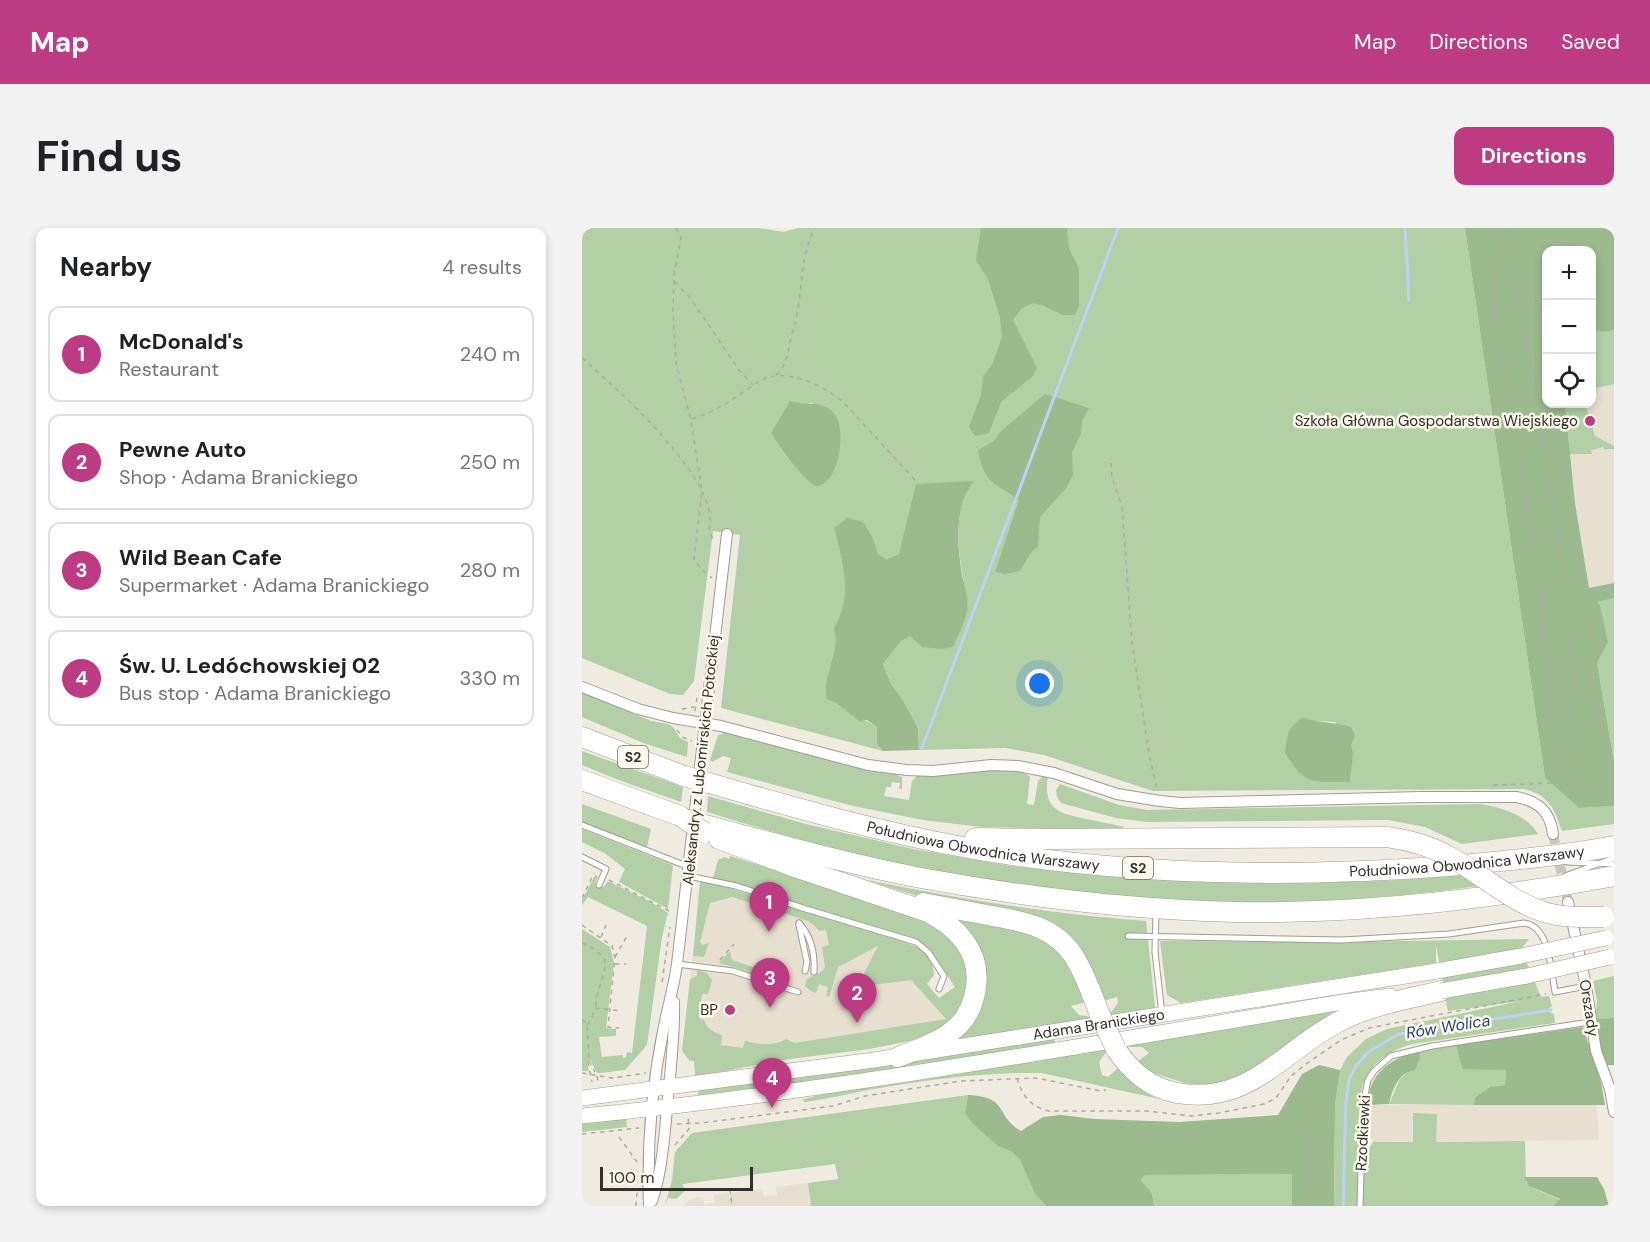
<!DOCTYPE html>
<meta charset="utf-8">
<style>
body{margin:0;font-family:"DM Sans",sans-serif;background:#f2f2f2;color:#202124}
.controls{position:absolute;right:18px;top:18px;display:grid;overflow:hidden;border-radius:12px;box-shadow:0 3px 9px #0003}
.controls button{width:54px;height:54px;display:grid;place-items:center;padding:0;border:0;border-bottom:2px solid #e0e0e0;background:#fff;color:#202124;font:30px sans-serif}
.scale{position:absolute;left:18px;bottom:15px;width:153px;box-sizing:border-box;padding-left:6px;border:3px solid #312f2b;border-top:0;font-size:16px;line-height:21px;white-space:nowrap;color:#312f2b;-webkit-text-stroke:4px #fef9ee;paint-order:stroke}
.you{position:absolute;left:458px;top:456px;width:21px;height:21px;margin:-15px;border:4px solid #fff;border-radius:50%;background:#1a73e8;box-shadow:0 0 0 9px #1a73e833}
.badge{display:grid;place-items:center;width:39px;height:39px;border-radius:50%;background:#bd3b83;color:#fff;font-size:20px;font-weight:700}
.pin{position:absolute;translate:-50% -50px;filter:drop-shadow(0 2px 3px #0008)}
.pin::after{content:'';position:absolute;top:32px;width:21px;height:18px;background:inherit;clip-path:polygon(0 0,100% 0,50% 100%)}
.list{margin:0;padding:0;list-style:none}
h2{display:flex;justify-content:space-between;align-items:center;height:78px;margin:0;padding:0 24px;font-size:26px}
h2 small{font-size:20px;font-weight:400;color:#757577}
.list li{display:grid;grid-template-columns:39px 1fr auto;gap:18px;align-items:center;box-sizing:border-box;height:96px;margin:0 12px 12px;padding:0 12px;border:2px solid #e0e0e0;border-radius:12px}
.list b{display:block;font-size:22px;white-space:nowrap}
.list p{margin:0;font-size:20px;white-space:nowrap;color:#757577}
.list em{font-size:20px;font-style:normal;color:#757577}
.icon{flex:none;width:33px;height:33px;fill:none;stroke:currentColor;stroke-width:2;stroke-linecap:round;stroke-linejoin:round}
.map{position:relative;flex:none;width:1032px;height:978px;overflow:hidden;border-radius:12px}
header{display:flex;align-items:center;gap:36px;box-sizing:border-box;height:84px;padding:0 30px;background:#bd3b83;color:#fff}
header strong{font-size:28px}
nav{display:flex;gap:33px;margin-inline-start:auto;font-size:21px}
.intro{display:flex;align-items:center;justify-content:space-between;box-sizing:border-box;height:144px;padding:0 36px}
h1{margin:0;font-size:42px}
.button{padding:15px 27px;border-radius:12px;background:#bd3b83;color:#fff;font-size:21px;font-weight:700}
main{display:flex;gap:36px;padding:0 36px}
aside{flex:1;background:#fff;border-radius:12px;box-shadow:0 3px 9px #0003}
.map>svg:first-child{display:block}
</style>
<header>
<strong>Map</strong>
<nav><a>Map</a><a>Directions</a><a>Saved</a></nav>
</header>
<div class="intro"><h1>Find us</h1><a class="button">Directions</a></div>
<main>
<aside>
<h2>Nearby<small>4 results</small></h2>
<ul class="list">
<li><span class="badge">1</span><div><b>McDonald's</b><p>Restaurant</p></div><em>240 m</em></li>
<li><span class="badge">2</span><div><b>Pewne Auto</b><p>Shop · Adama Branickiego</p></div><em>250 m</em></li>
<li><span class="badge">3</span><div><b>Wild Bean Cafe</b><p>Supermarket · Adama Branickiego</p></div><em>280 m</em></li>
<li><span class="badge">4</span><div><b>Św. U. Ledóchowskiej 02</b><p>Bus stop · Adama Branickiego</p></div><em>330 m</em></li>
</ul>
</aside>
<div class="map">
<svg width="1032" height="978" viewBox="0 0 1032 978">
<rect width="100%" height="100%" fill="#f0ebe1"/>
<g fill="#e7dfcf">
<path d="M1032,0V533L993,275L983,176H1010V22Z"/>
<path d="M119,655L267,704L254,739L297,718L323,752H329L336,758L364,792L108,833L100,823Z"/>
<path d="M785,877H1014L1017,912L793,914V911L784,910Z"/>
<path d="M226,955L229,978H102L107,972L117,969H121L122,976L133,975L132,967L180,961L182,968L195,967L194,959Z"/>
</g>
<g fill="#b2cfa5" fill-rule="evenodd">
<path d="M0,0H176L202,4L216,0H883L963,550L997,580L1032,578V596L980,603C973,581 965,565 940,561L571,563L462,527L423,520L337,522L336,500L322,474L308,454L301,436L319,413L384,365C377,329 368,285 392,253L323,307L317,326L303,331L296,326L291,310L252,300C260,334 272,368 253,400L256,410L246,471L295,499V516L301,523L139,480L158,307L131,303L112,453L101,467L88,466L0,430ZM230,175L232,258C215,243 201,225 189,205L218,177ZM731,493L753,494C773,523 771,520 768,554Z"/>
<path d="M1010,101L1032,102V156L1010,161Z"/>
<path d="M983,176H1003L1013,208L1032,218V221H1022L1021,219L1009,222L1010,226H988Z"/>
<path d="M1032,370V533L1015,435L1026,413L1015,373Z"/>
<path d="M0,463L69,493L86,496L91,499L98,510L106,514L105,529L64,516L0,489Z"/>
<path d="M142,503L313,546L320,549V561H317L318,555L310,554L309,559H304L302,568L327,572L330,553L336,547C356,545 437,535 448,549L445,576L452,577L456,553L462,547L466,548C461,581 475,585 504,591C517,593 529,596 542,599L541,602L400,599L341,592L267,577L145,544L149,530L141,528L130,534L128,532L136,507L141,506Z"/>
<path d="M0,523L101,559L99,574L34,551L0,537Z"/>
<path d="M478,556L537,577L565,582L897,576C918,579 944,586 956,606L880,616L843,599L806,592L565,594L534,590L479,575L475,569L474,562Z"/>
<path d="M126,568L224,596L331,621L429,638L616,654L693,655L803,653L880,647L896,658C783,674 666,679 552,671C407,659 263,628 125,584Z"/>
<path d="M0,576L69,601L65,619L0,594Z"/>
<path d="M0,601L91,637L86,681L37,654L43,641L24,626L0,614Z"/>
<path d="M148,628L340,688L373,708L388,743L381,777L367,798L338,811L287,821L200,832L113,849L112,833H108L100,823L108,751L115,748V742L125,745L130,752L126,766H120L117,790L122,792C124,800 132,805 140,807L139,817L161,820L163,813C177,816 191,819 204,811L213,815L364,791L329,752L275,759L296,718L256,739L247,769L244,768L246,759L237,756L234,765L227,762L223,758L225,751L238,745L243,739L240,719L247,717L244,702L237,703L232,697L226,693L150,669L128,675L118,714L120,717L127,715L122,729L111,728L118,653L147,660L315,711C334,718 351,724 352,747L345,756L357,770L373,759C361,741 351,721 331,710L131,650L136,632L142,629L147,631Z"/>
<path d="M13,647L16,648L13,655L21,659L26,653L69,674L86,685L80,709L65,817L43,842L18,845H15L8,832L5,836L7,843H0V701L28,719L32,734L24,800L34,801V808L17,809L20,831V829L41,827V830L44,829L45,824L50,825L65,698L6,669L0,677V672Z"/>
<path d="M285,652C378,671 470,686 564,693L573,779L572,783L528,790L527,787L536,775L535,769L521,773C513,749 504,723 484,705C459,683 378,676 342,669C323,665 304,658 285,652Z"/>
<path d="M365,687C402,694 456,697 481,728C491,741 497,759 504,774L489,778L497,787L510,789L511,793L366,814L398,770Z"/>
<path d="M947,711L939,721L959,769L967,768L970,778L966,781L967,784L972,786L973,795L830,816C805,823 784,838 779,864L776,978H752L753,877L758,842L765,829L784,811L805,801L939,773L866,783L854,717V735L599,775L585,767L578,713L759,714Z"/>
<path d="M148,723L150,732L193,746L196,744L195,738L198,739V745L192,749H186L137,735Z"/>
<path d="M1032,748V790L1013,791L1015,773L1011,753Z"/>
<path d="M769,779L651,852L622,858L602,855L572,845L555,834L567,825L560,819H543L541,816Z"/>
<path d="M472,811L473,815L289,845L116,868V862Z"/>
<path d="M874,817L880,841H924L923,857L908,859L893,869L892,877L807,876L818,851L827,842L837,823Z"/>
<path d="M523,820L525,823L517,834L520,847L526,849L536,840L558,859L582,872L460,845C401,844 344,852 286,862C265,866 245,871 223,874L220,872L242,865Z"/>
<path d="M386,867L383,885L416,918L430,924L438,932L453,966L464,978H229L226,955L256,951L253,936L101,956L102,964L94,971L86,970L83,978L90,952L93,924L110,905Z"/>
<path d="M831,885L855,886L854,914L943,913L944,954C953,964 967,965 978,972L971,978H781L782,929L793,911V914H831Z"/>
<path d="M44,890L45,899L0,904V895Z"/>
<path d="M710,946V978H572L570,965L557,952L562,947Z"/>
</g>
<g fill="#9bba8d">
<path d="M399,0H485L487,21L497,40V78L493,87H480L462,78L451,75L439,81L431,92L455,140L451,148L419,174L407,205L393,208L387,199L399,167L401,148L410,137L420,109L418,89L406,51L394,33Z"/>
<path d="M883,0H1032V102C1024,104 1017,104 1010,101V22H964V176H983L993,275L1007,360L1032,355V370L1015,374L1018,378L1026,414L1015,435L1032,533V578L997,580L963,550Z"/>
<path d="M463,166L507,180L500,193L499,206L490,224L491,247L484,260L458,289L456,318L448,326L438,343L423,346L413,344L437,272C412,254 402,256 396,222L412,213L419,203Z"/>
<path d="M208,173C221,178 240,172 251,184C265,197 258,247 241,256C238,258 235,258 232,258C215,243 201,225 189,205Z"/>
<path d="M392,253C372,279 375,316 380,347C383,359 387,372 385,384C382,396 376,408 371,419L360,421L340,419L328,408L319,413L301,436L308,454L322,474L336,500L337,522L301,523L295,516V499L285,492L277,493L257,477L245,471C239,447 260,424 252,400C272,367 260,334 252,300L265,290L281,294L291,310L296,326L304,331L317,326L334,256Z"/>
<path d="M721,490C737,495 753,494 769,499L773,507L769,517L771,526L768,554C730,553 725,560 703,525C705,509 705,498 721,490Z"/>
<path d="M1032,790V837H1025L1016,819L1013,791Z"/>
<path d="M1001,799L1019,854L1023,877H892L893,869L908,859L923,857L924,842L880,841L874,817Z"/>
<path d="M837,823L838,830L833,842C817,843 810,863 807,876L785,877C788,844 807,831 837,823Z"/>
<path d="M737,837L758,842L753,877L752,978H710V946L563,947L558,952L570,965L572,978H464L453,966L438,932L430,924L416,918L392,897L383,885L386,867C428,869 412,887 439,903L461,889L479,887L513,891L597,894L696,887L720,846Z"/>
<path d="M942,949H1015L1022,961L1027,978H971L978,971L947,958Z"/>
</g>
<g fill="none" stroke-linecap="round" stroke-linejoin="round">
<g stroke="#bfd1f8" stroke-width="3">
<path d="M823,0L827,72"/>
<path d="M340,520L536,0"/>
<path d="M761,978L764,873L767,851L774,838L786,824L817,806L969,782"/>
</g>
<path stroke="#cac5bd" stroke-width="10" stroke-dasharray="10 5" stroke-linecap="butt" d="M971,606L986,674"/>
<g stroke="#a19c92" stroke-width="7">
<g id="lane">
<path d="M0,597L107,639"/>
<path d="M0,629L24,641L17,657"/>
<path d="M986,634L1032,636"/>
<path d="M107,648L154,658L224,681L334,714L346,724L362,748L357,761"/>
<path d="M983,648L1032,630"/>
<path d="M574,685L573,724L580,786"/>
<path d="M217,695C230,709 233,726 232,744"/>
<path d="M217,697L225,734L223,743"/>
<path d="M546,708L760,712L867,706L942,695C968,698 969,743 973,764L1004,758"/>
<path d="M95,736L151,743L216,764"/>
<path d="M778,978L781,876L786,852L792,843L801,835L809,828L850,818L1008,794"/>
</g>
</g>
<g stroke="#a19c92" stroke-width="12">
<g id="street">
<path d="M0,459L56,481L91,490L139,498L286,537L325,542L351,543L409,537L436,538L472,545L535,566L578,573L598,575L840,569H934C956,573 968,583 971,606"/>
<path d="M986,674L1004,758L1014,823L1028,861L1032,884"/>
<path d="M70,973C80,944 82,911 85,881C88,845 93,810 92,774"/>
<path d="M67,978C65,922 70,858 81,803C85,781 92,759 95,736L145,306"/>
</g>
</g>
<g stroke="#a19c92" stroke-width="16">
<g id="secondary">
<path id="s1" d="M0,870L292,832L855,743"/>
<path d="M0,888C255,863 508,816 761,774L808,768"/>
</g>
</g>
<g stroke="#a19c92" stroke-width="21">
<g id="highway">
<path d="M0,509L102,548"/>
<path d="M0,552L98,588"/>
<path id="s2" d="M127,555C213,580 298,604 386,620C544,648 708,650 868,638C922,633 978,628 1032,618"/>
<path d="M123,597C195,616 266,636 339,650C443,669 550,682 655,684C780,686 910,671 1032,648"/>
<path d="M393,610L461,611L805,609"/>
<path d="M137,611L216,640L346,684C375,699 399,723 394,759C392,773 387,787 377,797C361,813 337,821 316,829"/>
<path d="M341,675C362,679 384,683 405,687C438,693 471,697 491,727C503,745 510,767 518,787"/>
<path d="M534,821C548,843 569,860 595,865C667,878 701,822 758,793C789,777 825,771 859,763"/>
</g>
</g>
<g stroke="#afaba3" stroke-width="1.5" stroke-dasharray="4.5 4.5" stroke-linecap="butt">
<path d="M94,0L99,10L92,47L91,85L94,135L109,192L120,263L112,331L119,341L130,350"/>
<path d="M917,0L914,89L960,361L966,458L975,553"/>
<path d="M927,0L932,18L930,43L954,154L974,300L988,369L985,405L993,454L975,555"/>
<path d="M932,19L944,51L964,125"/>
<path d="M93,54L109,71L157,142L171,157"/>
<path d="M0,130C34,160 141,254 127,302L132,314"/>
<path d="M194,147C205,137 205,128 208,114C210,105 213,96 215,86C221,56 218,28 233,0"/>
<path d="M972,176L1002,358L1015,418L1007,435L1032,571"/>
<path d="M110,191C122,187 137,180 148,173C162,165 177,149 193,148C216,145 246,161 262,175L335,254"/>
<path d="M529,235L530,250L540,278L550,415L567,526L575,561"/>
<path d="M100,481L112,479"/>
<path d="M113,483L115,470"/>
<path d="M95,502L100,509L110,513"/>
<path d="M911,557L975,555L1010,561L1032,574"/>
<path d="M27,652L87,683"/>
<path d="M0,670L12,645"/>
<path d="M0,697L30,718L33,729L26,799L37,800"/>
<path d="M19,709L24,697"/>
<path d="M0,715L14,722L23,732C24,750 13,763 14,780"/>
<path d="M33,729L45,708"/>
<path d="M138,732L152,716"/>
<path d="M33,736H44"/>
<path d="M80,754L88,699"/>
<path d="M0,792L5,795L7,832L6,835L10,854"/>
<path d="M6,797L14,780L39,783"/>
<path d="M7,833L13,844"/>
<path d="M0,845L30,850L64,845"/>
<path d="M15,848L16,854"/>
<path d="M435,850C440,868 449,879 467,883H564L610,888L637,885L682,876L694,870L709,848L724,836L759,812L787,800L964,766"/>
<path d="M724,872L727,926L726,978"/>
<path d="M95,896L119,895L251,878L283,868L379,853L454,850L519,863L524,862"/>
<path d="M0,906L57,900"/>
<path d="M37,909L55,934"/>
<path d="M93,917L107,901L106,888"/>
<path d="M148,961L150,978"/>
<path d="M54,978L55,964"/>
</g>
<use href="#lane" stroke="#fff" stroke-width="5"/>
<use href="#street" stroke="#fff" stroke-width="10"/>
<use href="#secondary" stroke="#fff" stroke-width="15"/>
<use href="#highway" stroke="#fff" stroke-width="20"/>
<g stroke="#a19c92" stroke-width="16" stroke-linecap="butt">
<g id="secondary-bridge">
<path d="M855,743L939,728L1024,710"/>
<path d="M859,763L945,748L1028,729"/>
</g>
</g>
<g stroke="#a19c92" stroke-width="21" stroke-linecap="butt">
<g id="highway-bridge">
<path d="M102,548L127,555"/>
<path d="M98,588L122,604"/>
<path d="M805,609C828,612 849,618 870,630C901,647 928,673 962,684C981,690 1002,689 1022,689"/>
<path d="M518,787L534,821"/>
</g>
</g>
<use href="#secondary-bridge" stroke="#fff" stroke-width="15"/>
<use href="#highway-bridge" stroke="#fff" stroke-width="20"/>
</g>
<g fill="#bd3b83" stroke="#fef9ee" stroke-width="2">
<circle cx="1008" cy="193" r="6"/>
<circle cx="148" cy="782" r="6"/>
</g>
<g text-anchor="middle" stroke-width="5" stroke-linejoin="round" paint-order="stroke">
<g fill="#fef9ee" stroke="#6e6c66" stroke-width="1.5">
<rect x="36" y="518" width="30" height="22" rx="4.5"/>
<rect x="541" y="629" width="30" height="22" rx="4.5"/>
</g>
<g font-size="14" font-weight="bold" fill="#312f2b">
<text x="51" y="534">S2</text>
<text x="556" y="645">S2</text>
</g>
<g font-size="15" fill="#312f2b" stroke="#fef9ee" text-anchor="end">
<text x="996" y="198">Szkoła Główna Gospodarstwa Wiejskiego</text>
<text x="136" y="787">BP</text>
</g>
<g font-size="15" fill="#312f2b" stroke="#fef9ee">
<text transform="translate(119 532) rotate(-84)" y="5">Aleksandry z Lubomirskich Potockiej</text>
<text dy="5" stroke="none"><textPath href="#s2" startOffset="282">Południowa Obwodnica Warszawy</textPath></text>
<text dy="5" stroke="none"><textPath href="#s2" startOffset="768">Południowa Obwodnica Warszawy</textPath></text>
<text transform="translate(1007 780) rotate(81)" y="5">Orszady</text>
<text dy="5" stroke="none"><textPath href="#s1" startOffset="522">Adama Branickiego</textPath></text>
<text transform="translate(781 905) rotate(-87)" y="5">Rzodkiewki</text>
</g>
<g font-size="16" font-style="italic" fill="#253d76" stroke="#fef9ee">
<text transform="translate(866 798) rotate(-9)" y="6">Rów Wolica</text>
</g>
</g>
</svg>
<div class="controls">
<button>+</button>
<button>−</button>
<button><svg class="icon" aria-label="locate" viewBox="0 0 24 24"><circle cx="12" cy="12" r="6"/><path d="M12 2v4M12 18v4M2 12h4M18 12h4"/></svg></button>
</div>
<div class="scale">100 m</div>
<div class="you"></div>
<div class="pin badge" style="left:187px;top:704px">1</div>
<div class="pin badge" style="left:275px;top:795px">2</div>
<div class="pin badge" style="left:188px;top:780px">3</div>
<div class="pin badge" style="left:190px;top:880px">4</div>
</div>
</main>
